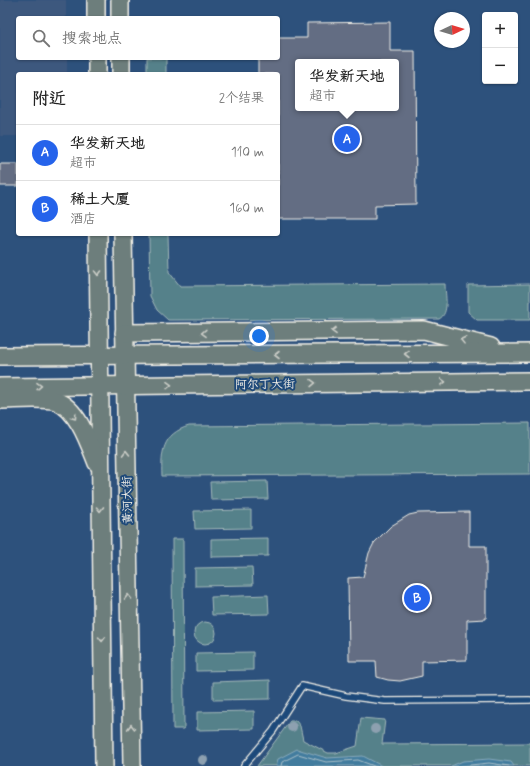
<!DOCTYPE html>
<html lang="zh">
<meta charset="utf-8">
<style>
body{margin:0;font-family:Mynerve,"LXGW WenKai TC",sans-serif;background:#f6f6f6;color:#222}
.controls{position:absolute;right:12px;top:12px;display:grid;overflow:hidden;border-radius:4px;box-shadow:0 1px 3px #0004}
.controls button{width:36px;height:36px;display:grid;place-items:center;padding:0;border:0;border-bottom:1px solid #e0e0e0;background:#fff;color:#222;font:20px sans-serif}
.compass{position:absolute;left:434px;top:12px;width:36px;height:36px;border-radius:50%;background:#fff;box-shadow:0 1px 3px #0004;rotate:86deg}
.you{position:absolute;left:259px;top:336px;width:14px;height:14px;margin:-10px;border:3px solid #fff;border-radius:50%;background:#1a73e8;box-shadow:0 0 0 6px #1a73e833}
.badge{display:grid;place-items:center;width:26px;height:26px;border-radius:50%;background:#2563eb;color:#fff;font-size:13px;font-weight:700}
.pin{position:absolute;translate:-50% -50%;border:2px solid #fff;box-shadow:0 1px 4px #0006}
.popup{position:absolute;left:295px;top:59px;width:104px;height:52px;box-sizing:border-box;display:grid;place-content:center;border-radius:4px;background:#fff;filter:drop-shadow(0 1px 3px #0005);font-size:13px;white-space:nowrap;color:#767676}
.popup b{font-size:15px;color:#222}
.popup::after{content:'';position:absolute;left:50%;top:100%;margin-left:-8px;border:8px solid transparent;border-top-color:#fff}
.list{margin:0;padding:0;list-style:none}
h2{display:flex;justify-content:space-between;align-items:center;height:52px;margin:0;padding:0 16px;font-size:17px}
h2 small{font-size:13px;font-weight:400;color:#767676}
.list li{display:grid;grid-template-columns:26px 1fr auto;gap:12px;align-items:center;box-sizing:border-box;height:56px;padding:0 16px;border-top:1px solid #e0e0e0}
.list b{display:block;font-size:15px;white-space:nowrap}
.list p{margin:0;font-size:13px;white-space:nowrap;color:#767676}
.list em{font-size:13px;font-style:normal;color:#767676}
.icon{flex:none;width:22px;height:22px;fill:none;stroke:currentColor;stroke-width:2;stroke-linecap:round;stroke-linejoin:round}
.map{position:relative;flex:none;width:530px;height:766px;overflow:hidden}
.search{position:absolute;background:#fff;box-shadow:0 1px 3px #0004;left:16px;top:16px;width:264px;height:44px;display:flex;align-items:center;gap:10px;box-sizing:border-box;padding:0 14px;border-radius:4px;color:#767676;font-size:15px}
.panel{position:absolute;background:#fff;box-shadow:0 1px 3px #0004;left:16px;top:72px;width:264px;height:164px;border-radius:4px}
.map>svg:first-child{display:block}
</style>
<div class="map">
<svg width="530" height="766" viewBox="0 0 530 766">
<rect width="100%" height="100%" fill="#2d517c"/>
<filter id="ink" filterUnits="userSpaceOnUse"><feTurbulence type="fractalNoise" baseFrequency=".025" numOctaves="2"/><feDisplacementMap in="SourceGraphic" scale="8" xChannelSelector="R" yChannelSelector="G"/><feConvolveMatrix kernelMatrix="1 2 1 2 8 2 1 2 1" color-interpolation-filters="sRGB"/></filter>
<g filter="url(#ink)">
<path fill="#3d597e" d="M0,0H66V18H18V58H67V74H18V136H0Z"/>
<g fill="#54818a" stroke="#a4b9b9">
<rect x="147" y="58" width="19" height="16"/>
<path d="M149,234H168L169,272L180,286L445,284C445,295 450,313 439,319L168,320L157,310L150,296Z"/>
<path d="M530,284V320H477L468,312V285Z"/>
<path d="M530,423V474L162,476C161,453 162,434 189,426Z"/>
<path d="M267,481L268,499L211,500L210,482Z"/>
<path d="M251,510V528L195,529L194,511Z"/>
<path d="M268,538V556L211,557V539Z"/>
<path d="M172,539H183L184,729H173Z"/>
<path d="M252,567L253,585L195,586V568Z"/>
<path d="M268,595L269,614L212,615L211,597Z"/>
<circle cx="205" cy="633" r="11"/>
<path d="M253,652V670L196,671V653Z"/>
<path d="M270,680V699L213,700V682Z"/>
<path d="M254,711V729L197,730V712Z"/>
<path d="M361,718L385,720L382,744L530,743V766H257L290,721H296L300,726L303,740L328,753H336L357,746Z"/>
</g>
<g fill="#437c9e" stroke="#8aabbc">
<path d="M297,749L327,758L363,756L382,766H276L278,759Z"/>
<path d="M489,759L511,762L514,766H451L463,761Z"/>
</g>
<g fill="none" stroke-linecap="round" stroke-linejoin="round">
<g stroke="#adc2ca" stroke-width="1">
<path d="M281,766L282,762L298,754L326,762L358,760L374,766"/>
<path d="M461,766L489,763L509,766"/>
</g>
</g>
<g fill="#636d83" stroke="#f4f1e8" fill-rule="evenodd">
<path d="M390,22V51H415L416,204L375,205V219H278V74H258V58H278V38H307V23ZM298,62H396V108H298Z"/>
<rect x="0" y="164" width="18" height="22"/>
<path d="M469,512V546H486V619L467,620V660L422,661V676L400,681L388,680L377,677L376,661H349L348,578L363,577L369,553L374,543L391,526L409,515L418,513Z"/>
</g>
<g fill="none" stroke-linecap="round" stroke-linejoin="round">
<g stroke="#f4f1e8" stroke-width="8">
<path id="lane" d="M244,766L273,731L302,686L346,696L385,701L530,700"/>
</g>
<g stroke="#f4f1e8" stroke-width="20">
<g id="primary">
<path d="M96,0V18"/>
<path d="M120,0V18"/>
<path d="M97,58V74"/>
<path d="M121,58V74"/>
<path d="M98,234L104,766"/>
<path d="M123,234L132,766"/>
<path d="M124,333L424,330L491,347"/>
<path d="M0,356L530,353"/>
<path d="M0,387L530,381"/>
<path d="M0,400C15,400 43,397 56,401C78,409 89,443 97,463"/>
</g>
</g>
<use href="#lane" stroke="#1f4a7a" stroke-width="5.5"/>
<use href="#primary" stroke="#6d7e7c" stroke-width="17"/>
</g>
<g fill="#8da0b0">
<circle cx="292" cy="727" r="5"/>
<circle cx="375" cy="729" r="5"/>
<circle cx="203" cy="760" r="5"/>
</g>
<defs><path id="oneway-chevron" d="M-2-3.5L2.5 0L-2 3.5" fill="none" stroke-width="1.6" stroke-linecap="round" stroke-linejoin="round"/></defs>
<g stroke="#cccec8">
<use href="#oneway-chevron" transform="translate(98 273) rotate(90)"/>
<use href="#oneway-chevron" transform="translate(334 331) rotate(179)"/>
<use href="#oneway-chevron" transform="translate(204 333) rotate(179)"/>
<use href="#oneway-chevron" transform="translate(463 340) rotate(-166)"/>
<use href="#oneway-chevron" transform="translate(407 354) rotate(180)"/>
<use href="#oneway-chevron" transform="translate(277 355) rotate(180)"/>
<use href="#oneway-chevron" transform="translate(443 382) rotate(-1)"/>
<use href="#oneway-chevron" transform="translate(313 383) rotate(-1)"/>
<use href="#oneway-chevron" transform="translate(169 385) rotate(-1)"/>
<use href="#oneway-chevron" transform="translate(39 386) rotate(-1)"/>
<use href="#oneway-chevron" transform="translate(74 417) rotate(55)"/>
<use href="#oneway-chevron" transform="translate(126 453) rotate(-91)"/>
<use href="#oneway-chevron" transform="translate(100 509) rotate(89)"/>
<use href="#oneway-chevron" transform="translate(128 597) rotate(-91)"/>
<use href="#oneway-chevron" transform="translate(102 639) rotate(89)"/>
<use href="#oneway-chevron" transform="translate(131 727) rotate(-91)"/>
</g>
</g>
<g text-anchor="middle" stroke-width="4" stroke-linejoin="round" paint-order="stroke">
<g font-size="12" fill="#f4f1e8" stroke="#1f4a7a">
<text transform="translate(265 384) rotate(-1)" y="4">阿尔丁大街</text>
<text transform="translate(127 500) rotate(-91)" y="4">黄河大街</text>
</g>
</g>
</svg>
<div class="controls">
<button>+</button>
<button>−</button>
</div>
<svg class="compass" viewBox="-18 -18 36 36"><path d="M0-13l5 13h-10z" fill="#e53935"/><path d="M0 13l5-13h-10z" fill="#767676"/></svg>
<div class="you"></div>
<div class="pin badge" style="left:347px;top:139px">A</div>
<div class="popup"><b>华发新天地</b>超市</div>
<div class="pin badge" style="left:417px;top:598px">B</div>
<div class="search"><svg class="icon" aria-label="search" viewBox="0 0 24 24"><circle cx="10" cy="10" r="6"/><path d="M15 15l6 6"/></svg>搜索地点</div>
<section class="panel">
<h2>附近<small>2个结果</small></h2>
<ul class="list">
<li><span class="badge">A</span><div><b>华发新天地</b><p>超市</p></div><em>110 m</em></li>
<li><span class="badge">B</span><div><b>稀土大厦</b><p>酒店</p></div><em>160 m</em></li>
</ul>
</section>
</div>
